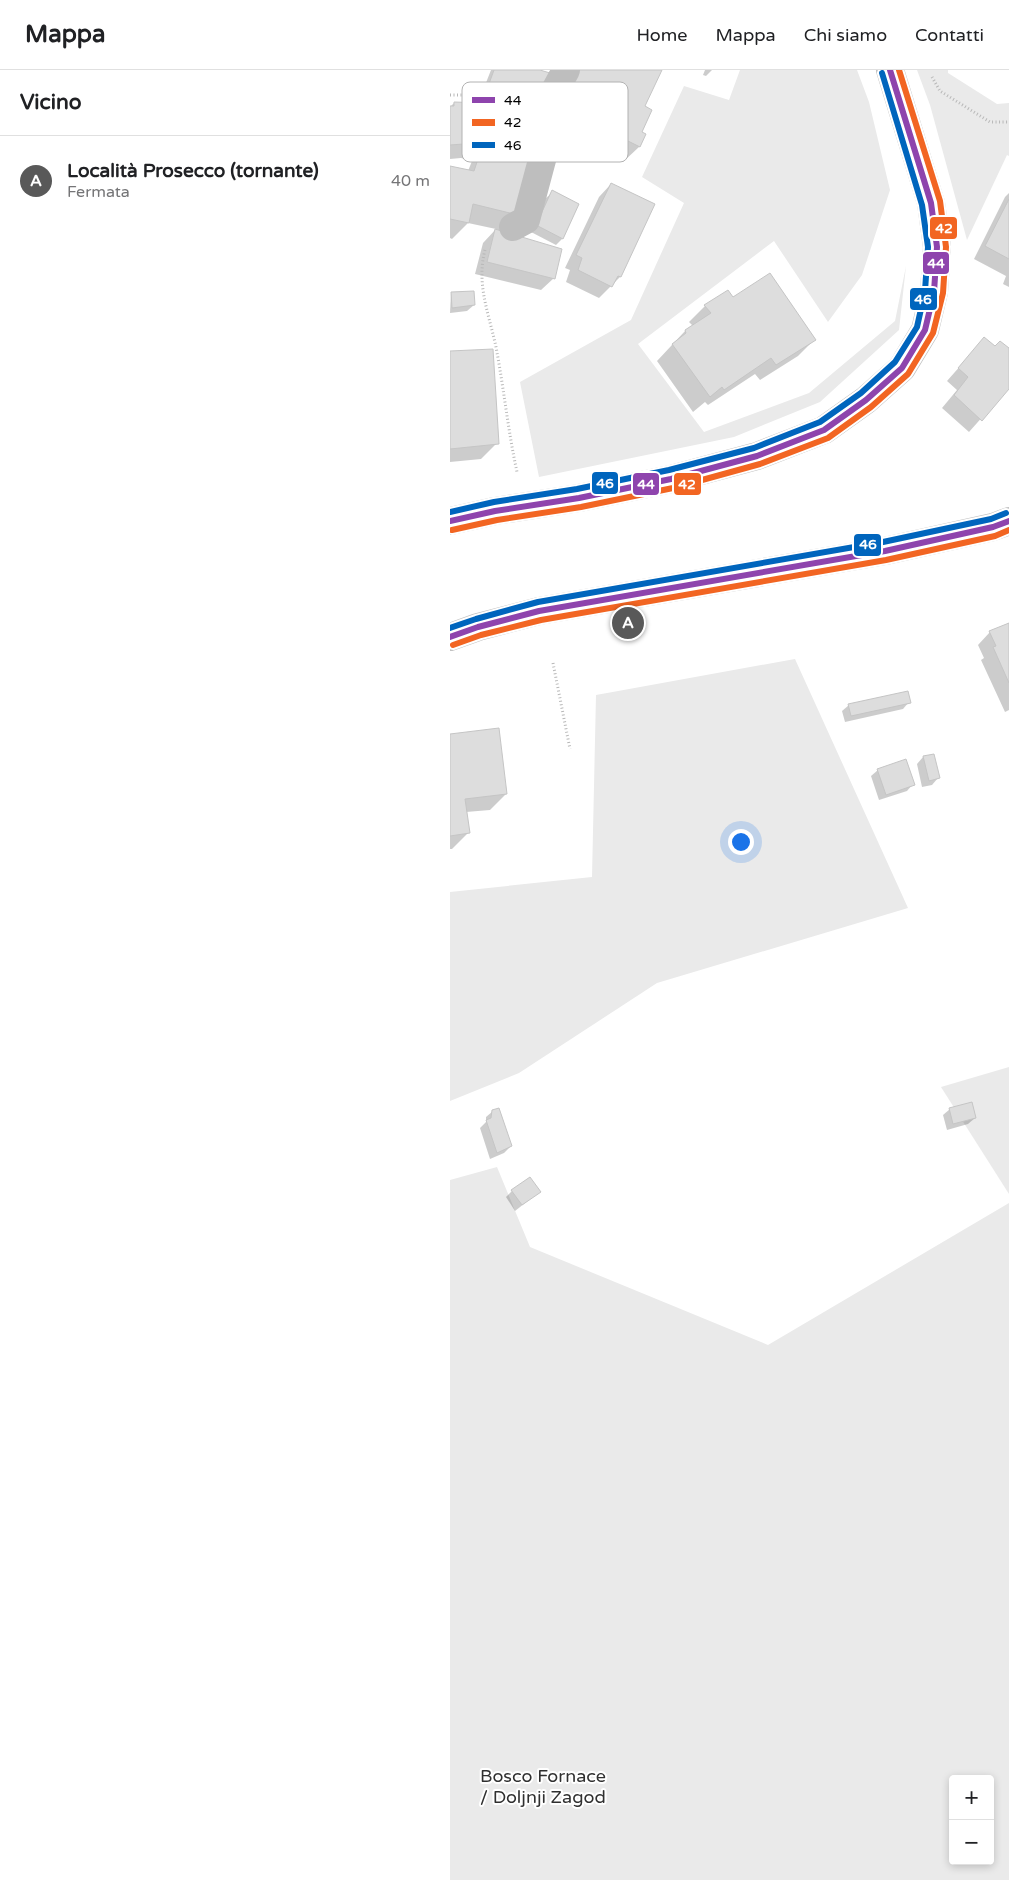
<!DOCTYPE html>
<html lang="it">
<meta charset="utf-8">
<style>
body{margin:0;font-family:"Varela Round",sans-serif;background:#f6f6f6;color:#202124}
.controls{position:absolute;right:15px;bottom:15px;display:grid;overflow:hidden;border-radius:5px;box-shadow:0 2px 8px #0003}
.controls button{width:45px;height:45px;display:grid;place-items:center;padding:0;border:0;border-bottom:1px solid #e0e0e0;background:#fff;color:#202124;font:25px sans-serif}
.you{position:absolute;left:290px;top:771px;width:18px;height:18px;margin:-12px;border:4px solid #fff;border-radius:50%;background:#1a73e8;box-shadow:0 0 0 8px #1a73e833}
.badge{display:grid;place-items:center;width:32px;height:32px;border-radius:50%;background:#595959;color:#fff;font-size:16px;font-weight:700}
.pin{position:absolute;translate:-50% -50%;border:2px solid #fff;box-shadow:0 1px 5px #0006}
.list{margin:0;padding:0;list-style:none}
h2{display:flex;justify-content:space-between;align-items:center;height:65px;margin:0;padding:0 20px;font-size:21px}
h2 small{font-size:16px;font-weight:400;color:#757577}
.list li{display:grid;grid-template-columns:32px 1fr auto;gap:15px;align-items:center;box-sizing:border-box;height:90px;padding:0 20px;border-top:1px solid #e0e0e0}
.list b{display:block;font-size:19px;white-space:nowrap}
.list p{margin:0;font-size:16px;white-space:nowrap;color:#757577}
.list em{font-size:16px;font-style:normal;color:#757577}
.map{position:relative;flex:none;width:559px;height:1810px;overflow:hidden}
header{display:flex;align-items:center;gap:30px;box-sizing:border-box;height:70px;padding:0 25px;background:#fff;border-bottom:1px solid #e0e0e0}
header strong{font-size:24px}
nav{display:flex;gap:28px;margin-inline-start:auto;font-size:18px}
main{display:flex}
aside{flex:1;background:#fff}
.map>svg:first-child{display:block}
</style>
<header>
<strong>Mappa</strong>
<nav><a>Home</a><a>Mappa</a><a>Chi siamo</a><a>Contatti</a></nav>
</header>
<main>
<aside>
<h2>Vicino<small></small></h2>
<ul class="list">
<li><span class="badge">A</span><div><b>Località Prosecco (tornante)</b><p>Fermata</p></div><em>40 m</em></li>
</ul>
</aside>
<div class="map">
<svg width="559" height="1810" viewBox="0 0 559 1810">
<rect width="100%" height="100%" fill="#fff"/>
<g fill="#eaeaea" fill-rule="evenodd">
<path d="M290,0H407L419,32L440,120L412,205L378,252L324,171L188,274L254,362L359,323L445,251L456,196L449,260L370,332L284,367L89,407L70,312L181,250L234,133L192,107L234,16L279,30Z"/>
<path d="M467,0H498V3L547,34L559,33V86L557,85L517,170L480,35Z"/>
<path d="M345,589L458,838L207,913L69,1003L0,1031V822L142,807L146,625Z"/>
<path d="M559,997V1124L491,1017Z"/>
<path d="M47,1097L80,1177L318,1275L559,1133V1810H0V1110ZM503,1709H540V1791H503Z"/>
</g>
<g fill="#0003">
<path d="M41,0H88L94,18L87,25L78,22L73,37L67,43V144L49,162L104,208L91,220L25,204L33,173L46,159L18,153L2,169L0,168V97L18,101L22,91L11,88L0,89V37L4,33L50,37L30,28Z"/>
<path d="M118,0H211L193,36L191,62L194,64L189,77L173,92L125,68L132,50L101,34Z"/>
<path d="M255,0H262L256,6L253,5Z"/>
<path d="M161,114L203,135L170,207L149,228L116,212L120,200L115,198L149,127Z"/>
<path d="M103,122L112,169L106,175L81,162L96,128Z"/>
<path d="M559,123V217L553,214L556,206L524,189L555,127Z"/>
<path d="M278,221L282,229L364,270L348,286L310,310L305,304L258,335L255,332L243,342L207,291L235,261L243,256L239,252L255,236Z"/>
<path d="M1,223L24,235L17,241L0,243Z"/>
<path d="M534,269L545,278L550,272L559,280V317L519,362L492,338L507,320L497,311Z"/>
<path d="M0,282L47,373L31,389L0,392Z"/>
<path d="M559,554V640L555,642L531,590L534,588L528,575L540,562Z"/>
<path d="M459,632L453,639L395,652L392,641L399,635Z"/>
<path d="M0,666L56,724L40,740L16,742L18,763L2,779H0Z"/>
<path d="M473,687L488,708L482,715L472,717L467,694Z"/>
<path d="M428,700L463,714L457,721L429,730L421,706Z"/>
<path d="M500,1039L525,1048L518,1054L497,1060L493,1045Z"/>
<path d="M43,1041L61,1076L54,1083L40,1089L30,1058L36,1052V1047Z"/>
<path d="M62,1121L89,1122L65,1141L56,1127Z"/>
</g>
<g fill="#ddd" stroke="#c5c5c5">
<path d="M44,0H90L100,3L95,19L82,16L74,38L36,22Z"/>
<path d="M125,0H212L195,36L202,40L192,62L196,64L190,77L140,52L148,34L116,18Z"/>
<path d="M4,32L36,33L90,47L68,145L23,134L19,153L0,149V96L24,101L28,89L34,90L38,75L27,73L0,75V36H4Z"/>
<path d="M161,113L205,134L171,207L168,206L162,217L128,200L132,188L126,185Z"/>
<path d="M102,120L129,134L113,169L86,155Z"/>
<path d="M559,129V189L535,176Z"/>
<path d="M45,159L112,179L105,209L37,192Z"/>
<path d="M320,203L366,270L326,295L321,288L274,320L272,317L260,327L222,274L236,263L235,260L261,243L254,235L278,220L283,227Z"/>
<path d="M24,221L25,235L2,238L1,222Z"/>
<path d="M534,267L545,276L550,271L559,278V319L532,351L504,325L518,307L508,298Z"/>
<path d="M43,279L49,374L0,379V281Z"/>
<path d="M559,553V613L543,577L546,576L539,561Z"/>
<path d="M458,621L461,633L401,646L398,634Z"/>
<path d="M49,658L57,724L15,729L20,763L0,766V664Z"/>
<path d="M484,684L490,708L479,711L473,686Z"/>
<path d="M456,689L465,715L436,725L427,699Z"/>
<path d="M522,1032L526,1048L503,1054L499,1038Z"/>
<path d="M49,1038L62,1076L47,1083L36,1050L41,1048L42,1040Z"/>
<path d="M80,1107L91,1122L72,1135L61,1120Z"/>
</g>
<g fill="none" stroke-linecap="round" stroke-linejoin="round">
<g stroke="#b8b8b8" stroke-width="3" stroke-dasharray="1 2.5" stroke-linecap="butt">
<path d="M482,7L490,21L540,52H559"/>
<path d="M0,25H13L63,36"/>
<path d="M35,180C26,214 39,244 46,277C54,319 58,361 67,402"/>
<path d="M103,593L120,679"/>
</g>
<path stroke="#bebebe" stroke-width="28" d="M63,157L76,150L96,75L98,46L104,22L116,0"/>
<g stroke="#c2c2c2" stroke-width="28">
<path d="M0,451L45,441L129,428L221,409L307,386L374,360L416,330L452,298L475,260L484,222L487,177L481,133L440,0"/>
<path d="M0,567L28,557L89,541L435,481L543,457L559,451"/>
</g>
<g stroke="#fff" stroke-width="10">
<g id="bus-1">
<path d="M0,451L45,441L129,428L221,409L307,386L374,360L416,330L452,298L475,260L484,222L487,177L481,133L440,0"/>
<path d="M0,567L28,557L89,541L435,481L543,457L559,451"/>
</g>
</g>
<g stroke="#fff" stroke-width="10">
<g id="bus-2">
<path d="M2,460L47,450L131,437L223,418L310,394L378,368L421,337L458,304L483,263L493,223L496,177L490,131L449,0"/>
<path d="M3,575L31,565L91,550L436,490L545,466L559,460"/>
</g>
</g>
<g stroke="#fff" stroke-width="10">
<g id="bus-3">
<path d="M0,442L44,432L127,419L219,400L304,378L370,352L411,323L445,292L467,257L475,221L478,177L472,135L432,3"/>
<path d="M0,558L26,549L88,532L433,472L541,449L556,443"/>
</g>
</g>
<use href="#bus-1" stroke="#8e44ad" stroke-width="6"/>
<use href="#bus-2" stroke="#f26522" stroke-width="6"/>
<use href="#bus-3" stroke="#0065bd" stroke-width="6"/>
</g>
<g text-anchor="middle" stroke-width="4" stroke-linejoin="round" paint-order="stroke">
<g font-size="18" fill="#303030" stroke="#fff">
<text x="93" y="1712">Bosco Fornace<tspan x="93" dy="21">/ Doljnji Zagod</tspan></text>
</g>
</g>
<rect x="12" y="12" width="166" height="80" rx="8" fill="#fff" stroke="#b2b2b2" stroke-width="1"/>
<rect x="22" y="27" width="23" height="6" fill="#8e44ad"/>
<rect x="22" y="49" width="23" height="7" fill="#f26522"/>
<rect x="22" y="72" width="23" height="6" fill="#0065bd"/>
<g font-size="14" fill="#000">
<text x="54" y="35">44</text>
<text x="54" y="57">42</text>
<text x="54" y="80">46</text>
</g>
<g stroke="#fff" stroke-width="2">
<rect x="479" y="146" width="29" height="24" rx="5" fill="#f26522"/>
<rect x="472" y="181" width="28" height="24" rx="5" fill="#8e44ad"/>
<rect x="459" y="217" width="29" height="24" rx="5" fill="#0065bd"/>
<rect x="141" y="401" width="28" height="24" rx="5" fill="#0065bd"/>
<rect x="223" y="402" width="29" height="24" rx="5" fill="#f26522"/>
<rect x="182" y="402" width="28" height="24" rx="5" fill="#8e44ad"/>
<rect x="403" y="463" width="29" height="24" rx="5" fill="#0065bd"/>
</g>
<g font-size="14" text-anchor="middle" font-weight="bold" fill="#fff">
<text x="494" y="163">42</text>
<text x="486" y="198">44</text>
<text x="473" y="234">46</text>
<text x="155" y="418">46</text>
<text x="237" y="419">42</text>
<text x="196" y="419">44</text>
<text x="418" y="479">46</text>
</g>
</svg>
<div class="controls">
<button>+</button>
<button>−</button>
</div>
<div class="you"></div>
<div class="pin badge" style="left:178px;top:553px">A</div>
</div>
</main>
